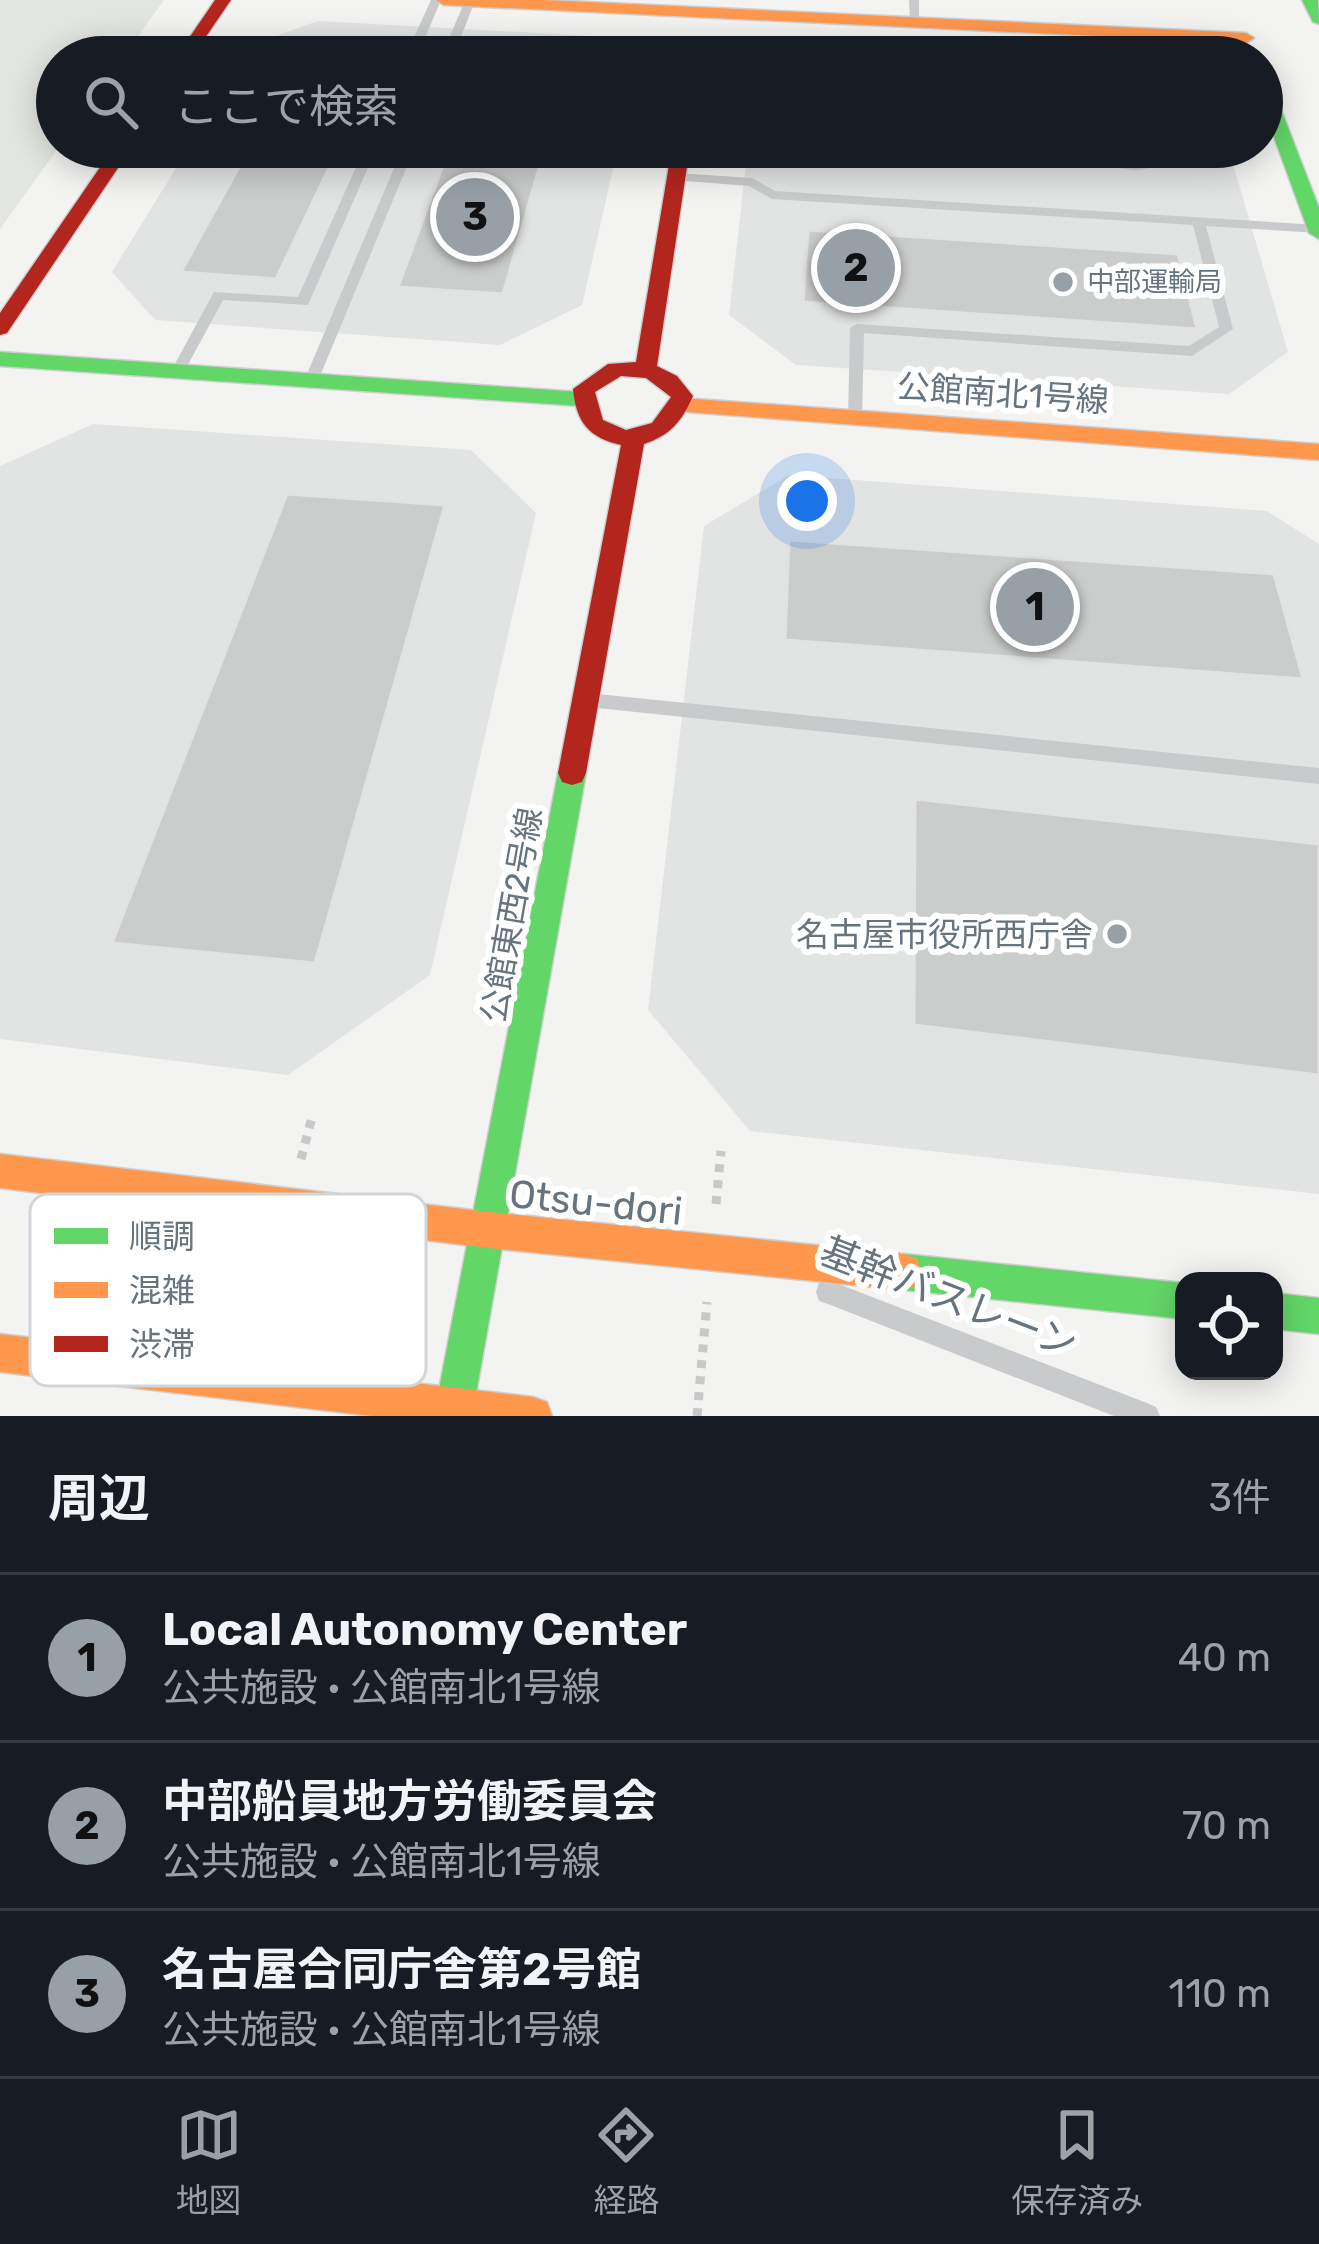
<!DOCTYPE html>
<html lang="ja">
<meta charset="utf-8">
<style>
body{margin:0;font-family:Rubik,"Noto Sans JP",sans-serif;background:#242831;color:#f1f3f6}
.controls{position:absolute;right:36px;bottom:36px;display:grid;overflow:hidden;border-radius:24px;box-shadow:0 6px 30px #0003}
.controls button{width:108px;height:108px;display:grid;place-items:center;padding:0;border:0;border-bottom:3px solid #363941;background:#171b24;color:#f1f3f6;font:60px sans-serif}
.you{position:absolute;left:807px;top:501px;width:42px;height:42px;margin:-30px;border:9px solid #fff;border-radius:50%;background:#1a73e8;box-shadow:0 0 0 18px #1a73e833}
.badge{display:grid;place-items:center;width:78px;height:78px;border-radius:50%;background:#97a0a7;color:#111;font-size:39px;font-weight:700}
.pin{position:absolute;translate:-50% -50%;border:6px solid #fff;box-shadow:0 3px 12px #0006}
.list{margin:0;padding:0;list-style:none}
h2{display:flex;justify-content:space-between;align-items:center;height:156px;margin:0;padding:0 48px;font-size:51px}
h2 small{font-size:39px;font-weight:400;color:#9ea1a6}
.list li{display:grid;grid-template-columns:78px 1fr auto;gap:36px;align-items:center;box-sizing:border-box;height:168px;padding:0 48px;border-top:3px solid #363941}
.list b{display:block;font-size:45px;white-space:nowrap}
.list p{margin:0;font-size:39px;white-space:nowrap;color:#9ea1a6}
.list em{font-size:39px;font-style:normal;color:#9ea1a6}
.icon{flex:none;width:66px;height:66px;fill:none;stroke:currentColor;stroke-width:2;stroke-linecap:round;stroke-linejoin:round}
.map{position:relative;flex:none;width:1319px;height:1416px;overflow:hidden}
.search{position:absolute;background:#171b24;box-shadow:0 6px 30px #0003;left:36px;right:36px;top:36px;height:132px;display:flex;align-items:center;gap:30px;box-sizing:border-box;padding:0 42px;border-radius:66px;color:#9ea1a6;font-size:45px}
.sheet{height:660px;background:#171b24}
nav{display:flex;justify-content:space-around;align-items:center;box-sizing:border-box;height:168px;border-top:3px solid #363941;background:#171b24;font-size:33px;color:#9ea1a6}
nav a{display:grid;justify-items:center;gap:6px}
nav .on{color:#97a0a7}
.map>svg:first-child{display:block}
</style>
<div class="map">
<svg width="1319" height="1416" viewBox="0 0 1319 1416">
<rect width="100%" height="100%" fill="#f3f3f2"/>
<g fill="#e2e3e3">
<path d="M318,21L593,36L624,57H245L253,44Z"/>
<path d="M189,147H618L582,305L500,345L155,320L112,272Z"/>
<path d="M748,147H1228L1288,352L1229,394L796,365L729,315Z"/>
<path d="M93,424L471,450L536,513L430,975L288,1075L0,1039V466Z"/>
<path d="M789,475L1267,511L1319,544V1194L750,1131L648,1010L704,526Z"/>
</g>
<path fill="#e3e6e0" d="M0,0H164L123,57H57L59,147L0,229Z"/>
<g fill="#cbcccc" stroke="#e2e2e2" stroke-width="3">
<path d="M304,49L383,54L300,57Z"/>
<path d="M250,147H339L276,279L181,272Z"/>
<path d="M450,147H545L503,294L398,287Z"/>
<path d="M1045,147H1061L1091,160L1139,164L1159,160L1179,147H1195L1182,160L1163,168L1134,172L1073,162Z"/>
<path d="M808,230L1178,254L1197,329L803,302Z"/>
<path d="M287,494L445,505L315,963L112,943Z"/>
<path d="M789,540L1274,574L1303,679L785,640Z"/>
<path d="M915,799L1319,844V1075L914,1025Z"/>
</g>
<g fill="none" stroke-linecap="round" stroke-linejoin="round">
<g stroke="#cfcfd0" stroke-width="3">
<g id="fast">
<path d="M1302,0H1318L1319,24L1313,22Z"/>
<path d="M1262,76L1270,81L1319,208V239L1309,233L1262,104Z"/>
<path d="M0,352L580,392L591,399L580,406L0,366Z"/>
<path d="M572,761L582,764L586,773L474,1405L470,1416H440L436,1405L558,773L562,764Z"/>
<path d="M904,1254L1184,1283V1319L904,1290L891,1285L886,1272L891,1259Z"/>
<path d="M1274,1293L1319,1298V1334L1274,1329Z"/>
</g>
</g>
<g stroke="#cfcfd0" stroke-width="3">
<g id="slow">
<path d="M436,0H544L1246,33L1254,38L1246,43L444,5Z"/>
<path d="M682,398L1319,444V460L674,411L671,406Z"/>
<path d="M0,1154L489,1212L904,1254L917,1259L922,1272L917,1285L904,1290L489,1248L0,1188Z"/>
<path d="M0,1334L533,1397L547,1402L552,1416H372L0,1372Z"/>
</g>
</g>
<g stroke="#cfcfd0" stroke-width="3">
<g id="jam">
<path d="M215,0H231L192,57H176Z"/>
<path d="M114,147H132L7,333L0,335V313Z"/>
<path d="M672,147H690L657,366L677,376L693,396C682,421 671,435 644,444L586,773L582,782L572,785L562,782L558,773L621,445C589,438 576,422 573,389L608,364L636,362ZM621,376L646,378L671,397L652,423L626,430L603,420L595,392Z"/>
</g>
</g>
<g stroke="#c7c8c8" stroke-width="9" stroke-dasharray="8 8" stroke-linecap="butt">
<path d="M301,1159L313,1113"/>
<path d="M716,1204L721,1151"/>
<path d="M257,1327L277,1254"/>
<path d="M697,1416L707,1302"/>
</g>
<g fill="#c9cacb" fill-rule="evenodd">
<path d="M431,0H441L417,57H405Z"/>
<path d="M909,0H919V25L910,23Z"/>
<path d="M465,1H475L453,57H441Z"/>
<path d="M365,147H377L308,305L223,300L183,374H173L171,371L214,292L298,297Z"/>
<path d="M403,147H415L318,381L311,386L306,384L304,381Z"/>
<path d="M676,173L752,178L775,191L1318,225L1319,233L1206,226L1233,329L1192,356L864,333L862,419L855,424L848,419L850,328L857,324L1189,346L1219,327L1193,225L772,199L749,186L672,180V174Z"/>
<path d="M588,693L1319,768V784L588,707L582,705L579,700L582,695Z"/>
<path d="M828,1280L1147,1403L1156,1407L1160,1416H1114L828,1304L819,1301L816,1292L819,1283Z"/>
</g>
<use href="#fast" fill="#63d668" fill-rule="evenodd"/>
<use href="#slow" fill="#ff974d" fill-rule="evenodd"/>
<use href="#jam" fill="#b3261e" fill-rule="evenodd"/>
</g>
<g fill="#97a0a7" stroke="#fff" stroke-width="4.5">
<circle cx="1063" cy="282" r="12"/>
<circle cx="1117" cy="934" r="12"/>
</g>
<g text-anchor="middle" stroke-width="12" stroke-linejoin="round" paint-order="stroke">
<g font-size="27" fill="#66747f" stroke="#fff" text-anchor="start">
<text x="1087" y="291">中部運輸局</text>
</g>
<g font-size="33" fill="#66747f" stroke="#fff">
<text transform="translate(1003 393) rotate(4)" y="12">公館南北1号線</text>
<text transform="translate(511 915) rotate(-80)" y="12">公館東西2号線</text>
</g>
<g font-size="33" fill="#66747f" stroke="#fff" text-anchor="end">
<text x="1093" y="946">名古屋市役所西庁舎</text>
</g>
<g font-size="39" fill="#66747f" stroke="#fff">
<text transform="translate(596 1202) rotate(6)" y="14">Otsu-dori</text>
<text transform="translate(949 1297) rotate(21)" y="14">基幹バスレーン</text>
</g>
</g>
<rect x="30" y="1194" width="396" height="192" rx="18" fill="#fff" stroke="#d1d5d9" stroke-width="3"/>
<rect x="54" y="1228" width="54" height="16" fill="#63d668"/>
<rect x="54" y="1282" width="54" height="16" fill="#ff974d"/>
<rect x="54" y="1336" width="54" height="16" fill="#b3261e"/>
<g font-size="33" fill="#66747f">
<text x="129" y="1248">順調</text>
<text x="129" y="1302">混雑</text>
<text x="129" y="1356">渋滞</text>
</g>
</svg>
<div class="controls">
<button><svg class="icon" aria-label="locate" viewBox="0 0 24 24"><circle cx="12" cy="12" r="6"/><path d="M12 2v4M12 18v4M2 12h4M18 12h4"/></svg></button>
</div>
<div class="you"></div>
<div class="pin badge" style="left:1035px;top:607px">1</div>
<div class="pin badge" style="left:856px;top:268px">2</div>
<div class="pin badge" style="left:475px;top:217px">3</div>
<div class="search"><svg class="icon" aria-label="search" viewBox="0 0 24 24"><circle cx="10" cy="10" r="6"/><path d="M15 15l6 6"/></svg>ここで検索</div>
</div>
<section class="sheet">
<h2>周辺<small>3件</small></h2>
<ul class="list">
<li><span class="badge">1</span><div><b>Local Autonomy Center</b><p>公共施設 · 公館南北1号線</p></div><em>40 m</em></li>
<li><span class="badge">2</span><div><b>中部船員地方労働委員会</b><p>公共施設 · 公館南北1号線</p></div><em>70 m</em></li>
<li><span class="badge">3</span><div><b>名古屋合同庁舎第2号館</b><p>公共施設 · 公館南北1号線</p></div><em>110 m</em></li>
</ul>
</section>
<nav>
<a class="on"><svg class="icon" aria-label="map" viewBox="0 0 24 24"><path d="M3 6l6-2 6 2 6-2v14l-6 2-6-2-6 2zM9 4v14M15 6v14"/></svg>地図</a>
<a><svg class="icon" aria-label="directions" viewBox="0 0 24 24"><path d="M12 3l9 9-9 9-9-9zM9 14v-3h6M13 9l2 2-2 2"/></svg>経路</a>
<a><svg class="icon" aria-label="saved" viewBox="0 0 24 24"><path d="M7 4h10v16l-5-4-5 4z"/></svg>保存済み</a>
</nav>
